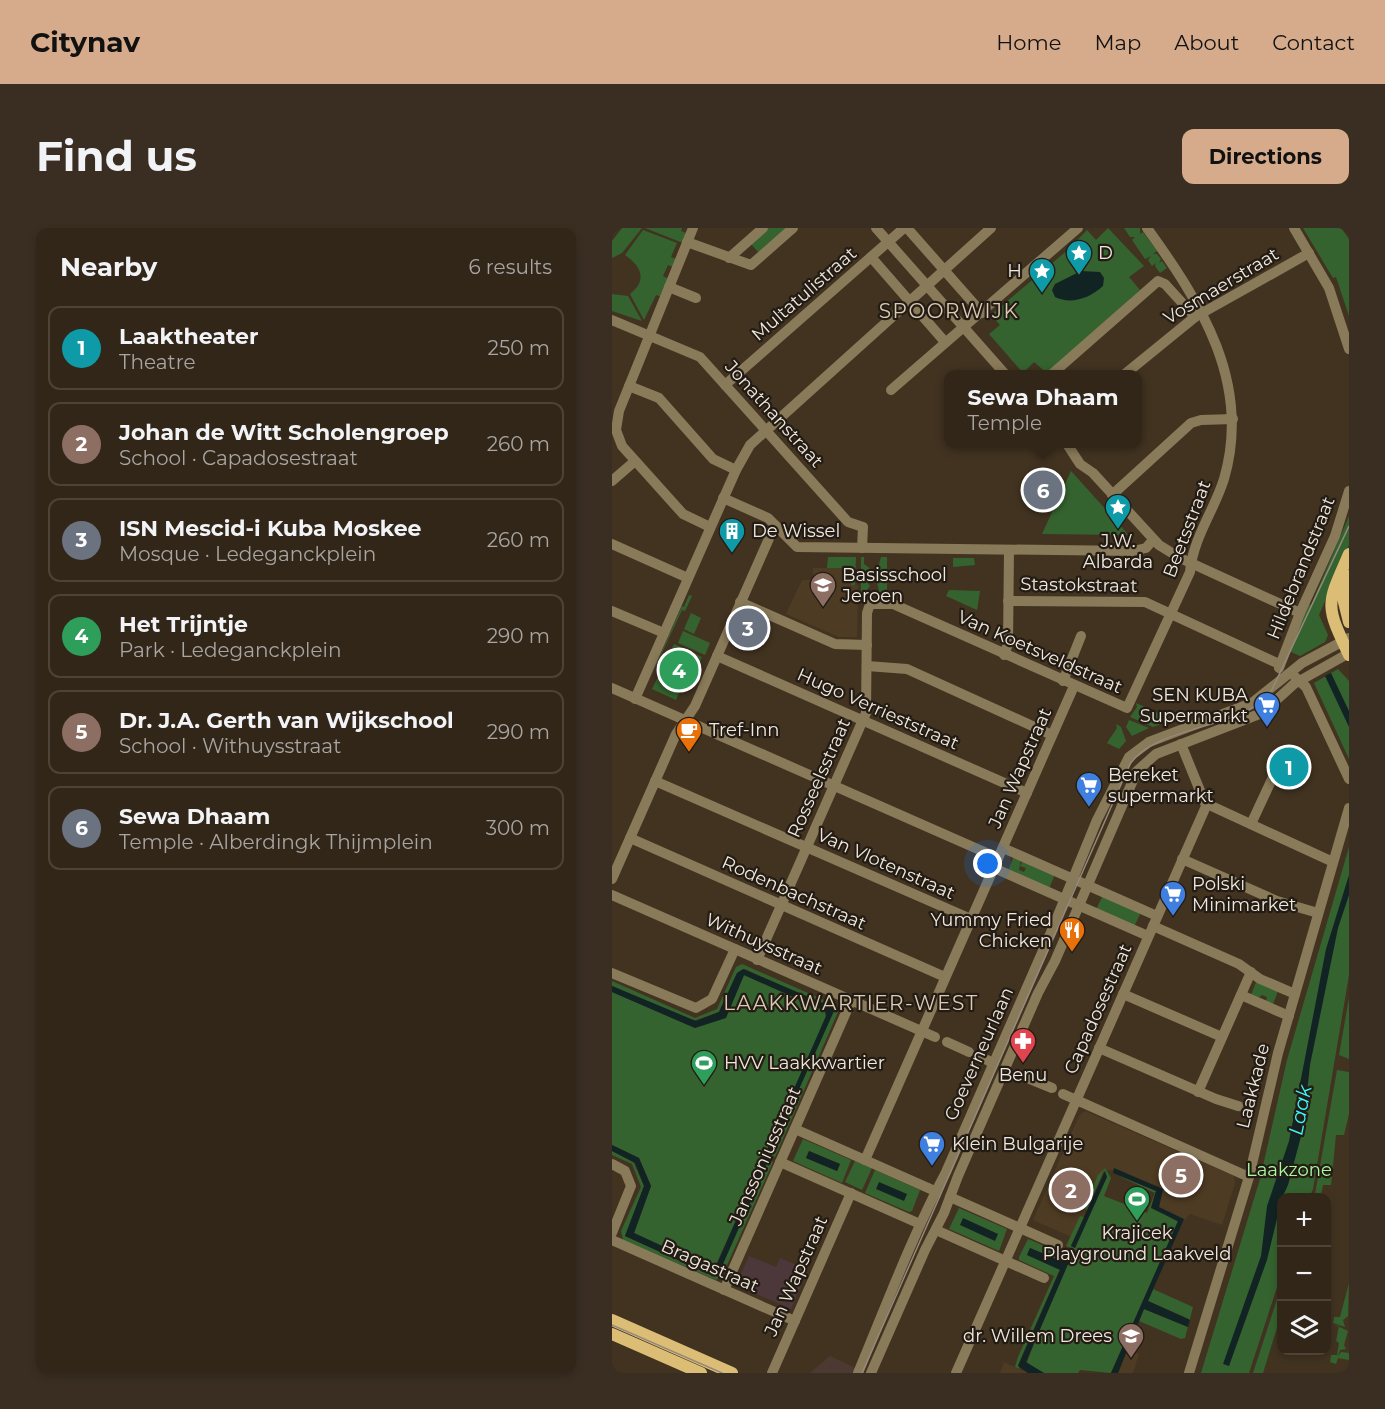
<!DOCTYPE html>
<meta charset="utf-8">
<style>
body{margin:0;font-family:Montserrat,sans-serif;background:#3a2e22;color:#f1f3f6}
.controls{position:absolute;right:18px;bottom:18px;display:grid;overflow:hidden;border-radius:12px;box-shadow:0 3px 9px #0003}
.controls button{width:54px;height:54px;display:grid;place-items:center;padding:0;border:0;border-bottom:2px solid #4d4338;background:#322619;color:#f1f3f6;font:30px sans-serif}
.you{position:absolute;left:376px;top:636px;width:21px;height:21px;margin:-15px;border:4px solid #fff;border-radius:50%;background:#1a73e8;box-shadow:0 0 0 9px #1a73e833}
.badge{display:grid;place-items:center;width:39px;height:39px;border-radius:50%;background:#d6ab8b;color:#fff;font-size:20px;font-weight:700}
.pin{position:absolute;translate:-50% -50%;border:3px solid #fff;box-shadow:0 2px 6px #0006}
.popup{position:absolute;left:332px;top:142px;width:198px;height:78px;box-sizing:border-box;display:grid;place-content:center;border-radius:12px;background:#322619;filter:drop-shadow(0 2px 4px #0005);font-size:20px;white-space:nowrap;color:#a8a5a2}
.popup b{font-size:22px;color:#f1f3f6}
.popup::after{content:'';position:absolute;left:50%;top:100%;margin-left:-12px;border:12px solid transparent;border-top-color:#322619}
.list{margin:0;padding:0;list-style:none}
h2{display:flex;justify-content:space-between;align-items:center;height:78px;margin:0;padding:0 24px;font-size:26px}
h2 small{font-size:20px;font-weight:400;color:#a8a5a2}
.list li{display:grid;grid-template-columns:39px 1fr auto;gap:18px;align-items:center;box-sizing:border-box;height:84px;margin:0 12px 12px;padding:0 12px;border:2px solid #4d4338;border-radius:12px}
.list b{display:block;font-size:22px;white-space:nowrap}
.list p{margin:0;font-size:20px;white-space:nowrap;color:#a8a5a2}
.list em{font-size:20px;font-style:normal;color:#a8a5a2}
.icon{flex:none;width:33px;height:33px;fill:none;stroke:currentColor;stroke-width:2;stroke-linecap:round;stroke-linejoin:round}
.map{position:relative;flex:none;width:737px;height:1145px;overflow:hidden;border-radius:12px}
header{display:flex;align-items:center;gap:36px;box-sizing:border-box;height:84px;padding:0 30px;background:#d6ab8b;color:#111}
header strong{font-size:28px}
nav{display:flex;gap:33px;margin-inline-start:auto;font-size:21px}
.intro{display:flex;align-items:center;justify-content:space-between;box-sizing:border-box;height:144px;padding:0 36px}
h1{margin:0;font-size:42px}
.button{padding:15px 27px;border-radius:12px;background:#d6ab8b;color:#111;font-size:21px;font-weight:700}
main{display:flex;gap:36px;padding:0 36px}
aside{flex:1;background:#322619;border-radius:12px;box-shadow:0 3px 9px #0003}
.map>svg:first-child{display:block}
</style>
<header>
<strong>Citynav</strong>
<nav><a>Home</a><a>Map</a><a>About</a><a>Contact</a></nav>
</header>
<div class="intro"><h1>Find us</h1><a class="button">Directions</a></div>
<main>
<aside>
<h2>Nearby<small>6 results</small></h2>
<ul class="list">
<li><span class="badge" style="background:#0f9aa8">1</span><div><b>Laaktheater</b><p>Theatre</p></div><em>250 m</em></li>
<li><span class="badge" style="background:#8d6e63">2</span><div><b>Johan de Witt Scholengroep</b><p>School · Capadosestraat</p></div><em>260 m</em></li>
<li><span class="badge" style="background:#6b7280">3</span><div><b>ISN Mescid-i Kuba Moskee</b><p>Mosque · Ledeganckplein</p></div><em>260 m</em></li>
<li><span class="badge" style="background:#2e9e5b">4</span><div><b>Het Trijntje</b><p>Park · Ledeganckplein</p></div><em>290 m</em></li>
<li><span class="badge" style="background:#8d6e63">5</span><div><b>Dr. J.A. Gerth van Wijkschool</b><p>School · Withuysstraat</p></div><em>290 m</em></li>
<li><span class="badge" style="background:#6b7280">6</span><div><b>Sewa Dhaam</b><p>Temple · Alberdingk Thijmplein</p></div><em>300 m</em></li>
</ul>
</aside>
<div class="map">
<svg width="737" height="1145" viewBox="0 0 737 1145">
<rect width="100%" height="100%" fill="#423321"/>
<path fill="#4c3931" d="M218,1128L254,1145H198Z"/>
<path fill="#4c383b" d="M137,1028L164,1039L168,1030L196,1042L179,1081L124,1057Z"/>
<g fill="#4e3b23">
<path d="M201,340H240L239,357H246L245,409H227L174,386L190,352H201Z"/>
<path d="M473,883L622,948L623,955L610,997L578,986L572,992L547,979L551,963L549,960L501,942L492,943L462,1010L421,992L467,888Z"/>
<path d="M515,1121L527,1126L521,1145H506Z"/>
<path d="M392,1134L416,1145H388Z"/>
</g>
<g fill="#35632f" fill-rule="evenodd">
<path d="M10,0H30L10,25L0,30V13Z"/>
<path d="M33,0H70L69,3L74,5L71,15Z"/>
<path d="M155,0H178L148,26L138,15Z"/>
<path d="M496,0L532,38L517,49L528,62L436,146L422,134L411,145L377,106L388,97L379,87L458,20L475,2L484,12Z"/>
<path d="M512,0H528V6L531,4L545,23L541,26H545L549,31L547,35L550,33L555,40L548,45L543,38L544,35L540,38L536,32L539,28L533,31L520,12L523,9H518Z"/>
<path d="M691,0H729L737,11V88L724,49L721,50Z"/>
<path d="M31,2L65,15L59,29L64,31L61,39L56,37L51,48L57,51L50,69L44,67L32,92L18,66C36,52 29,38 13,27Z"/>
<path d="M0,66L16,68L30,93L0,83Z"/>
<path d="M459,243L514,304L515,307L430,306Z"/>
<path d="M737,288V317L707,387L716,407L713,414L688,428L677,423L696,376L699,377Z"/>
<path d="M216,329H244L243,357H239L240,340H215Z"/>
<path d="M249,329H252V336L260,342L255,354L258,358L255,362L257,367H249Z"/>
<path d="M269,329H275V367H265L267,362L264,352L271,346L266,340Z"/>
<path d="M341,330H362L363,337L341,339Z"/>
<path d="M337,362L368,363L365,382L334,368Z"/>
<path d="M77,367L80,368L73,383L70,382L34,459L70,378L72,379Z"/>
<path d="M79,385L89,390L82,406L72,401Z"/>
<path d="M71,403L98,415L93,427L66,415Z"/>
<path d="M62,416L90,429L77,458L71,455L64,472L40,461Z"/>
<path d="M726,441L737,453V531L702,455Z"/>
<path d="M524,475L557,490L555,494L541,499L518,489L525,479Z"/>
<path d="M517,492L537,500L520,508L514,499Z"/>
<path d="M504,496L509,499L514,513L507,521L495,515L505,500Z"/>
<path d="M737,619V747L701,961L698,969L670,970L669,1047L637,1145H589L648,951L675,832Z"/>
<path d="M402,628L409,631L407,642L412,644L414,640L408,638L411,632L443,646L437,661L396,643Z"/>
<path d="M491,667L529,684L522,699L484,682Z"/>
<path d="M130,736L223,777L226,784L163,929L156,926L154,931L161,934L111,1046L104,1052L11,1012L9,1003L29,959L20,936L0,927V923L21,933L32,958L13,1008L102,1048L107,1045L154,936L150,934L103,1039L98,1040L22,1005L39,958L27,930L0,917V764L83,800L115,786L132,747L213,783L214,788L158,924L221,781L133,741L125,745L107,784L81,793L0,758V753L83,790L105,781L124,739Z"/>
<path d="M644,754L666,763L661,776L654,773L655,769L650,767L646,770L639,767Z"/>
<path d="M737,770V831L727,827Z"/>
<path d="M725,842L737,844V886L732,907H724L719,957H711L709,967L703,966Z"/>
<path d="M191,911L239,932L230,955L181,933ZM197,923L228,936L225,943L194,930Z"/>
<path d="M243,933L260,940L250,962L233,954Z"/>
<path d="M493,940L499,950L492,968L535,985L543,965L501,945L544,963L539,979L566,994L499,1145L468,1142L466,1145H432L414,1137L452,1034L418,1020L415,1027L448,1041L406,1137L408,1141L403,1139L406,1129L442,1048L407,1032V1029L416,1011L451,1026L453,1022L465,1027L466,1023L454,1018L468,988L472,989L459,1018L463,1020L494,949L492,942L475,982L472,980L486,947Z"/>
<path d="M263,942L308,962L300,983L297,984L253,965Z"/>
<path d="M347,980L395,1001L387,1023L337,1001Z"/>
<path d="M737,1055L736,1088L731,1092L733,1099L721,1095L722,1089H728Z"/>
<path d="M669,1059V1087L651,1145H641Z"/>
<path d="M541,1061L581,1079L573,1110L569,1111L527,1093L532,1081L576,1099L577,1091L536,1073Z"/>
<path d="M721,1096L736,1103L732,1117L734,1121L728,1122L726,1129L729,1124L737,1125V1132L726,1130L724,1136L718,1134L719,1127H725L727,1115L724,1113L727,1098Z"/>
</g>
<g fill="#122324">
<path d="M469,43L488,44L492,50L491,58C478,70 459,77 443,69L440,62L443,56Z"/>
<path d="M719,445L737,483V499L713,448Z"/>
<path d="M737,647V667L726,700L698,837L691,901L676,957L670,970L655,1032L617,1138L611,1136L649,1028L655,978L677,913L714,721Z"/>
<path d="M131,741L218,778L222,783L159,924L155,922L214,788L213,783L132,747L114,790L83,800L0,764V758L84,793L107,784L125,745Z"/>
<path d="M0,917L27,930L39,958L22,1005L98,1040L105,1036L150,933L154,934V939L106,1047L101,1048L13,1008L32,958L23,935L0,923Z"/>
<path d="M197,923L228,936L225,943L194,930Z"/>
<path d="M502,940L551,961L547,979L572,991L536,1073L578,1092L576,1099L532,1081L506,1145H499L566,993L539,980L544,963L501,945Z"/>
<path d="M493,943L495,949L463,1020L459,1018Z"/>
<path d="M267,954L295,966L292,973L264,961Z"/>
<path d="M351,990L386,1006L383,1013L348,997Z"/>
<path d="M418,1020L451,1034L456,1025L460,1027L414,1134L432,1145H416L406,1138L448,1042L415,1027Z"/>
</g>
<g fill="none" stroke-linecap="round" stroke-linejoin="round">
<g stroke="#5c4e3d" stroke-width="10" stroke-dasharray="10 5" stroke-linecap="butt">
<path d="M405,845L418,851"/>
<path d="M626,878L640,881"/>
</g>
<g stroke="#897a59" stroke-width="10">
<path d="M81,0L7,183L4,202L10,218L71,286L98,299"/>
<path d="M264,0L393,146"/>
<path d="M295,0L370,85"/>
<path d="M682,0L717,60L737,121"/>
<path d="M75,14L139,37L181,0"/>
<path d="M259,29L333,114"/>
<path d="M117,30L151,0"/>
<path d="M57,59L84,70"/>
<path d="M0,92L88,129L236,294L251,299L250,320"/>
<path d="M440,146L546,53L553,56L583,89"/>
<path d="M513,146L583,89L697,25"/>
<path d="M113,157L292,0"/>
<path d="M17,158L47,170L101,231L124,242"/>
<path d="M279,162L466,0"/>
<path d="M455,216L468,236L481,245L547,317L568,330L688,385"/>
<path d="M0,253L23,233"/>
<path d="M500,267L579,195L589,192L621,191"/>
<path d="M111,270L156,290L185,319L521,323L534,320L541,312"/>
<path d="M0,316L76,350"/>
<path d="M396,373L533,374L667,436"/>
<path d="M128,374L223,416L255,417"/>
<path d="M0,383L52,405"/>
<path d="M392,427L396,416L397,322"/>
<path d="M105,428L415,565"/>
<path d="M255,438L295,441L440,507"/>
<path d="M667,440L688,385L723,308L737,263"/>
<path d="M683,449L694,459L737,551"/>
<path d="M451,453L469,408"/>
<path d="M0,460L386,630"/>
<path d="M23,471L124,242L138,217L379,0"/>
<path d="M569,516L593,575L721,634"/>
<path d="M43,553L359,691"/>
<path d="M639,596L660,551"/>
<path d="M18,610L333,749"/>
<path d="M391,620L545,688"/>
<path d="M570,631L665,673L706,685"/>
<path d="M382,640L536,708"/>
<path d="M0,651L64,506L83,478L163,297"/>
<path d="M0,667L323,809"/>
<path d="M541,698L627,736L648,751L683,766"/>
<path d="M145,732L254,485L255,385L258,376H281L515,480L578,344C581,310 602,283 612,251C640,155 589,75 535,0"/>
<path d="M0,745L84,780L100,771L123,721"/>
<path d="M511,766L610,809"/>
<path d="M629,767L677,788"/>
<path d="M335,814L357,824"/>
<path d="M487,820L604,871L626,878"/>
<path d="M369,829L381,835"/>
<path d="M418,851L440,860"/>
<path d="M586,864L639,744"/>
<path d="M451,866L637,949"/>
<path d="M183,901L323,963"/>
<path d="M253,932L462,458"/>
<path d="M168,934L308,996"/>
<path d="M0,936L13,943L19,958L0,1005"/>
<path d="M338,969L446,1017"/>
<path d="M324,1002L432,1050"/>
<path d="M0,1012L183,1093"/>
<path d="M112,1062L239,773"/>
<path d="M160,1145L239,965"/>
<path d="M246,1145C274,1078 300,1008 334,944L440,702L485,592L517,529L537,514L640,475L690,435L737,410"/>
<path d="M259,1145L313,1022L332,985L346,948L426,765L443,733L525,543L544,526L650,485L682,456L737,425"/>
<path d="M344,1145L595,576"/>
<path d="M577,1145L637,949L666,825L737,580"/>
</g>
<g stroke="#dbbd76" stroke-width="12">
<path d="M737,326C714,378 713,376 737,427"/>
<path d="M737,348L731,370L737,394"/>
<path d="M0,1092L120,1145"/>
<path d="M0,1106L89,1145"/>
</g>
<g stroke="#95897b" stroke-width="1.5">
<path d="M0,1097L110,1145"/>
<path d="M250,1145L518,536C544,498 625,501 657,468L737,298"/>
</g>
<g stroke="#95897b" stroke-width="4.5">
<path id="rail" d="M736,0L737,1"/>
</g>
<use href="#rail" stroke="#231c14" stroke-width="2" stroke-dasharray="7" stroke-linecap="butt"/>
</g>
<defs>
<g id="sight-pin" transform="scale(1.35)"><path d="M0 17L-7.5 6A9.5 9.5 0 1 1 7.5 6Z" fill="#0f9aa8" stroke="#231c14"/><path d="M0-6L1.8-2.2L6-1.7L2.9 1.2L3.7 5.4L0 3.3L-3.7 5.4L-2.9 1.2L-6-1.7L-1.8-2.2Z" fill="#fff"/></g>
<g id="building-pin" transform="scale(1.35)"><path d="M0 17L-7.5 6A9.5 9.5 0 1 1 7.5 6Z" fill="#0f9aa8" stroke="#231c14"/><path d="M-4-6H4V6H1V3H-1V6H-4ZM-2.5-4.3h1.7v1.8h-1.7ZM.8-4.3h1.7v1.8H.8ZM-2.5-1h1.7V.8h-1.7ZM.8-1h1.7V.8H.8Z" fill="#fff"/></g>
<g id="school-pin" transform="scale(1.35)"><path d="M0 17L-7.5 6A9.5 9.5 0 1 1 7.5 6Z" fill="#8d6e63" stroke="#231c14"/><path d="M0-5L7-2L0 1L-7-2ZM-4 1L0 2.5L4 1V4Q0 6-4 4Z" fill="#fff"/></g>
<g id="supermarket-pin" transform="scale(1.35)"><path d="M0 17L-7.5 6A9.5 9.5 0 1 1 7.5 6Z" fill="#3f7fe0" stroke="#231c14"/><path d="M-6-5.5h2.5l.6 2H6L4.5 2H-2.5L-4.4-4H-6ZM-1.5 3.2a1.3 1.3 0 1 0 .1 0ZM3 3.2a1.3 1.3 0 1 0 .1 0Z" fill="#fff"/></g>
<g id="cafe-pin" transform="scale(1.35)"><path d="M0 17L-7.5 6A9.5 9.5 0 1 1 7.5 6Z" fill="#e8710a" stroke="#231c14"/><path d="M-5.5-4.5H6V0H3Q3 3.5 0 3.5H-2.5Q-5.5 3.5-5.5 0ZM3-3.2v2h1.7v-2ZM-6 4.5H4V6H-6Z" fill="#fff"/></g>
<g id="restaurant-pin" transform="scale(1.35)"><path d="M0 17L-7.5 6A9.5 9.5 0 1 1 7.5 6Z" fill="#e8710a" stroke="#231c14"/><path d="M-5-6h1v4h1v-4h1v4h1v-4h1v5L-1.5 .5V6h-2V.5L-5-1ZM5-6V6H3V1.5H1.5Q1.5-4 5-6Z" fill="#fff"/></g>
<g id="pharmacy-pin" transform="scale(1.35)"><path d="M0 17L-7.5 6A9.5 9.5 0 1 1 7.5 6Z" fill="#e0444e" stroke="#231c14"/><path d="M-2-6h4v4h4v4h-4v4h-4v-4h-4v-4h4Z" fill="#fff"/></g>
<g id="stadium-pin" transform="scale(1.35)"><path d="M0 17L-7.5 6A9.5 9.5 0 1 1 7.5 6Z" fill="#2e9e5b" stroke="#231c14"/><path d="M0-5a6.5 5 0 1 0 0 10a6.5 5 0 1 0 0-10ZM-3.5-1.8h7v3.6h-7Z" fill="#fff"/></g>
</defs>
<g fill-rule="evenodd">
<use href="#sight-pin" x="467" y="25"/>
<use href="#sight-pin" x="430" y="43"/>
<use href="#sight-pin" x="506" y="279"/>
<use href="#building-pin" x="120" y="303"/>
<use href="#school-pin" x="211" y="357"/>
<use href="#supermarket-pin" x="655" y="477"/>
<use href="#cafe-pin" x="77" y="502"/>
<use href="#supermarket-pin" x="477" y="557"/>
<use href="#supermarket-pin" x="561" y="666"/>
<use href="#restaurant-pin" x="460" y="702"/>
<use href="#pharmacy-pin" x="411" y="813"/>
<use href="#stadium-pin" x="92" y="835"/>
<use href="#supermarket-pin" x="320" y="916"/>
<use href="#stadium-pin" x="525" y="971"/>
<use href="#school-pin" x="519" y="1108"/>
</g>
<g text-anchor="middle" stroke-width="4.5" stroke-linejoin="round" paint-order="stroke">
<g font-size="18" fill="#f1e8dd" stroke="#231c14" text-anchor="start">
<text x="486" y="31">D</text>
<text x="410" y="49" text-anchor="end">H</text>
<text x="140" y="309">De Wissel</text>
<text x="506" y="319" text-anchor="middle">J.W.<tspan x="506" dy="21">Albarda</tspan></text>
<text x="230" y="353">Basisschool<tspan x="230" dy="21">Jeroen</tspan></text>
<text x="636" y="473" text-anchor="end">SEN KUBA<tspan x="636" dy="21">Supermarkt</tspan></text>
<text x="97" y="508">Tref-Inn</text>
<text x="496" y="553">Bereket<tspan x="496" dy="21">supermarkt</tspan></text>
<text x="580" y="662">Polski<tspan x="580" dy="21">Minimarket</tspan></text>
<text x="440" y="698" text-anchor="end">Yummy Fried<tspan x="440" dy="21">Chicken</tspan></text>
<text x="112" y="841">HVV Laakkwartier</text>
<text x="411" y="853" text-anchor="middle">Benu</text>
<text x="340" y="922">Klein Bulgarije</text>
<text x="525" y="1011" text-anchor="middle">Krajicek<tspan x="525" dy="21">Playground Laakveld</tspan></text>
<text x="500" y="1114" text-anchor="end">dr. Willem Drees</text>
</g>
<g font-size="18" fill="#f1e8dd" stroke="#231c14">
<text transform="translate(609 58) rotate(-31)" y="6">Vosmaerstraat</text>
<text transform="translate(192 66) rotate(-41)" y="6">Multatulistraat</text>
<text transform="translate(162 186) rotate(48)" y="6">Jonathanstraat</text>
<text transform="translate(575 301) rotate(-69)" y="6">Beetsstraat</text>
<text transform="translate(689 340) rotate(-68)" y="6">Hildebrandstraat</text>
<text transform="translate(467 357) rotate(1)" y="6">Stastokstraat</text>
<text transform="translate(428 424) rotate(24)" y="6">Van Koetsveldstraat</text>
<text transform="translate(266 481) rotate(24)" y="6">Hugo Verrieststraat</text>
<text transform="translate(408 540) rotate(-66)" y="6">Jan Wapstraat</text>
<text transform="translate(207 550) rotate(-66)" y="6">Rosseelsstraat</text>
<text transform="translate(274 636) rotate(24)" y="6">Van Vlotenstraat</text>
<text transform="translate(182 665) rotate(24)" y="6">Rodenbachstraat</text>
<text transform="translate(152 716) rotate(24)" y="6">Withuysstraat</text>
<text transform="translate(486 781) rotate(-66)" y="6">Capadosestraat</text>
<text transform="translate(367 826) rotate(-66)" y="6">Goeverneurlaan</text>
<text transform="translate(641 858) rotate(-76)" y="6">Laakkade</text>
<text transform="translate(153 928) rotate(-66)" y="6">Janssoniusstraat</text>
<text transform="translate(98 1038) rotate(24)" y="6">Bragastraat</text>
<text transform="translate(184 1048) rotate(-66)" y="6">Jan Wapstraat</text>
</g>
<g font-size="18" fill="#aaf99f" stroke="#231c14">
<text x="677" y="948">Laakzone</text>
</g>
<g font-size="20" letter-spacing="1.5" fill="#dccab4" stroke="#231c14">
<text x="337" y="90">SPOORWIJK</text>
<text x="239" y="782">LAAKKWARTIER-WEST</text>
</g>
<g font-size="20" font-style="italic" fill="#37f8fe" stroke="#231c14">
<text transform="translate(688 882) rotate(-79)" y="7">Laak</text>
</g>
</g>
</svg>
<div class="controls">
<button>+</button>
<button>−</button>
<button><svg class="icon" aria-label="layers" viewBox="0 0 24 24"><path d="M12 4l9 5-9 5-9-5zM3 14l9 5 9-5"/></svg></button>
</div>
<div class="you"></div>
<div class="pin badge" style="left:677px;top:539px;background:#0f9aa8">1</div>
<div class="pin badge" style="left:459px;top:962px;background:#8d6e63">2</div>
<div class="pin badge" style="left:136px;top:400px;background:#6b7280">3</div>
<div class="pin badge" style="left:67px;top:442px;background:#2e9e5b">4</div>
<div class="pin badge" style="left:569px;top:947px;background:#8d6e63">5</div>
<div class="pin badge" style="left:431px;top:262px;background:#6b7280">6</div>
<div class="popup"><b>Sewa Dhaam</b>Temple</div>
</div>
</main>
